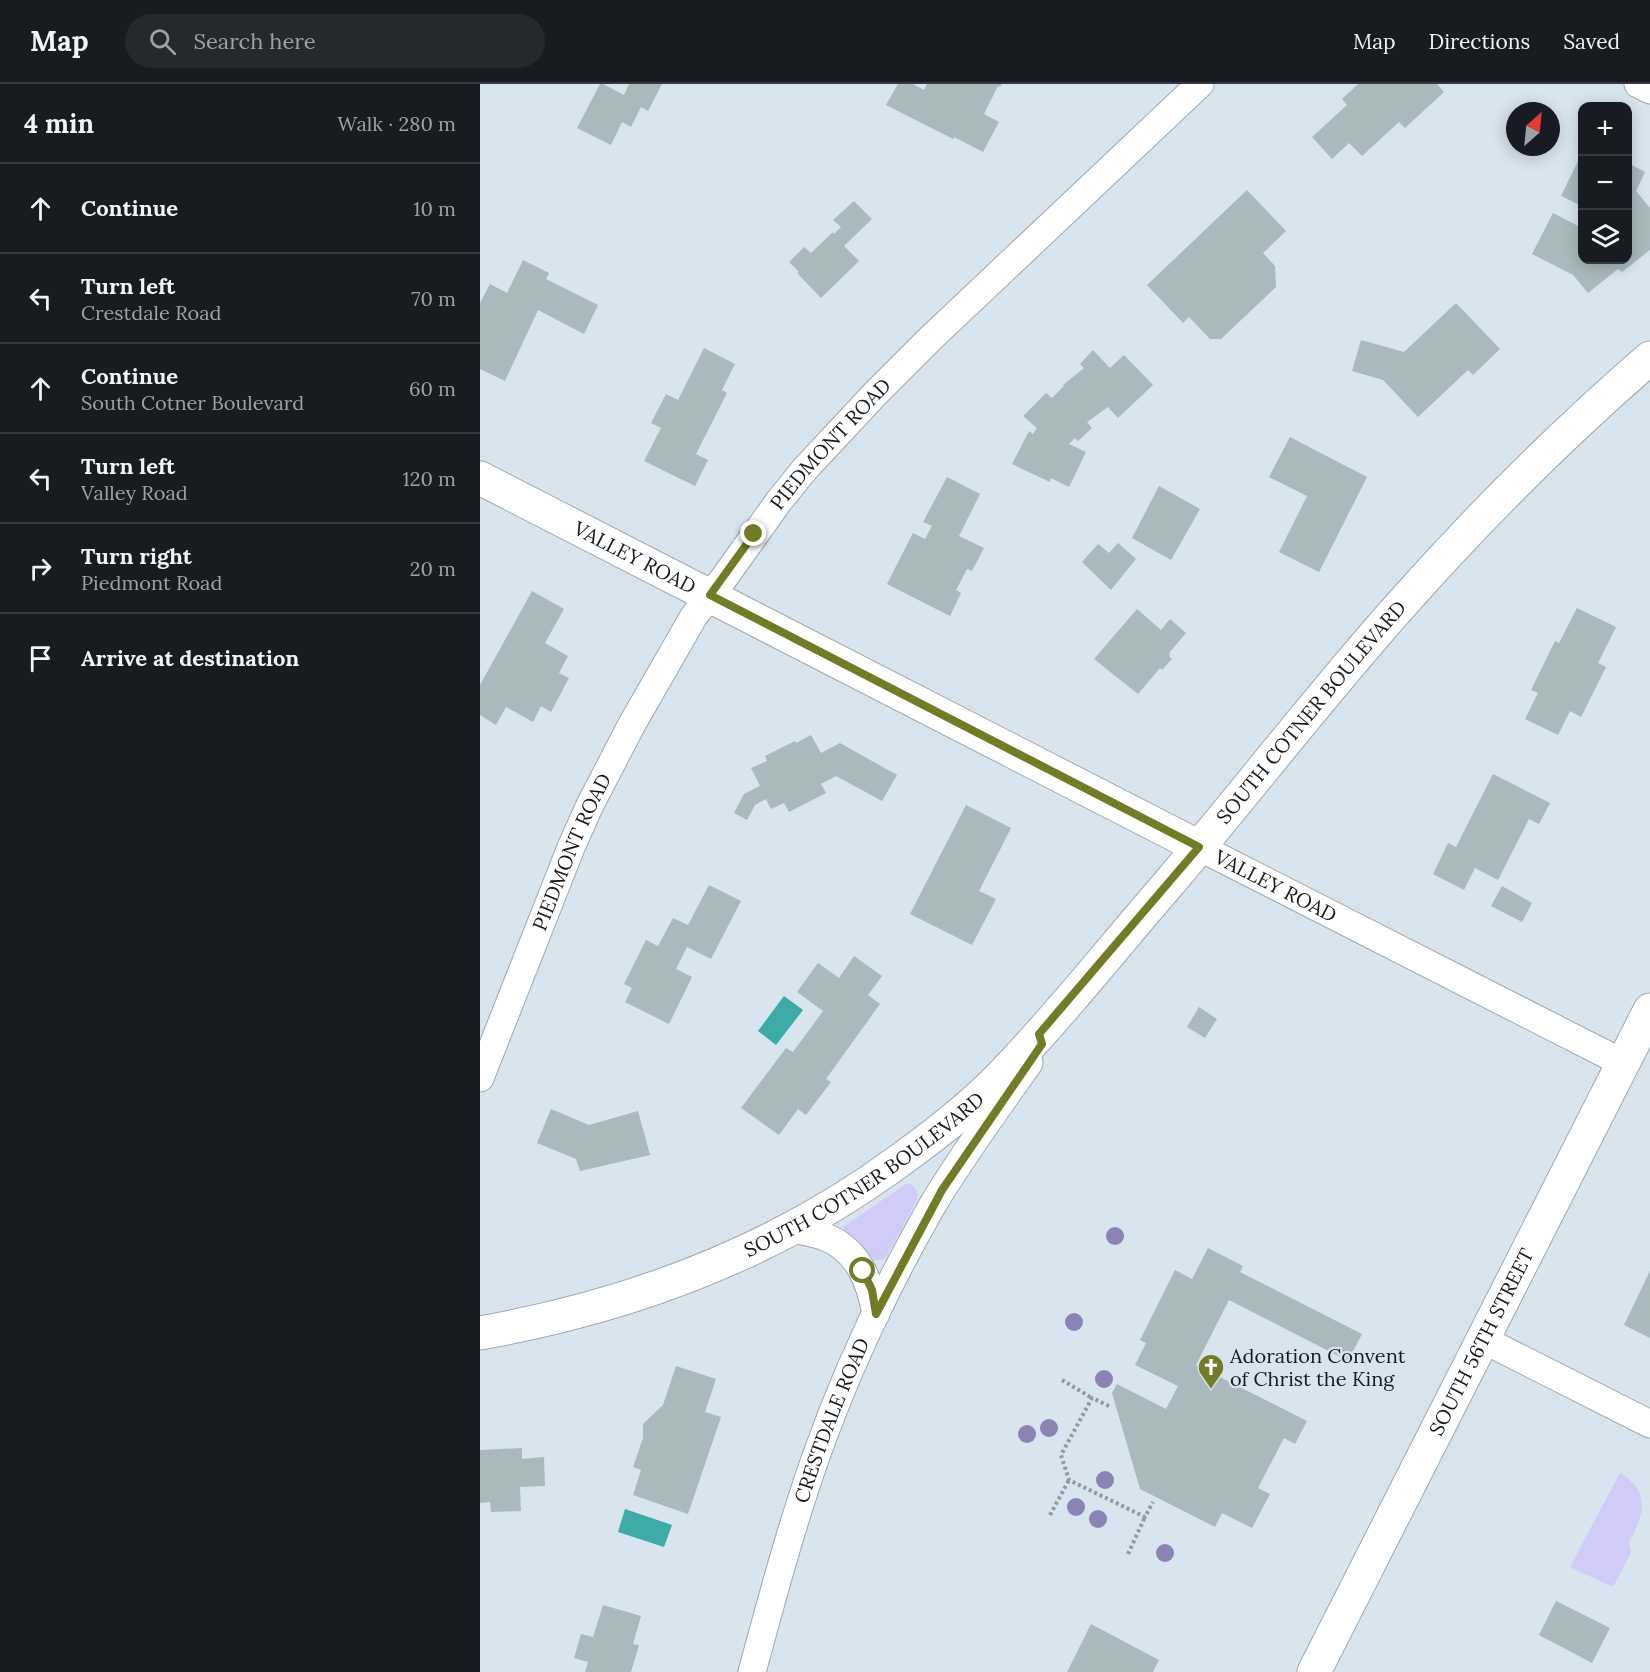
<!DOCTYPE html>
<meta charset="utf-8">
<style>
body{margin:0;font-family:Lora,serif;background:#242831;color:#f1f3f6}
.controls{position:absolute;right:18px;top:18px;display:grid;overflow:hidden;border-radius:12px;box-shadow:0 3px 15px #0003}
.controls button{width:54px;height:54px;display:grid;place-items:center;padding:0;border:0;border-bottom:2px solid #363941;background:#171b24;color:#f1f3f6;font:30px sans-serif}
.compass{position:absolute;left:1026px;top:18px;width:54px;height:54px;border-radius:50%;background:#171b24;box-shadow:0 3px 15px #0003;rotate:27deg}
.stop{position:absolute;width:18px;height:18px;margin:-14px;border:4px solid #727b26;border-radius:50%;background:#fff}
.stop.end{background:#727b26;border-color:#fff;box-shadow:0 2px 6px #0008}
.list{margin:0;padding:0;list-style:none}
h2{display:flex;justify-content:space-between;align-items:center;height:78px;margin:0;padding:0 24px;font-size:26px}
h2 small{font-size:20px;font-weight:400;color:#9ea1a6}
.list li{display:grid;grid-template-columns:39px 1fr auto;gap:18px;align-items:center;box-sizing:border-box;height:90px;padding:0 24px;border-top:2px solid #363941}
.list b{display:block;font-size:22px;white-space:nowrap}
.list p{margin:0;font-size:20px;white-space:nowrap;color:#9ea1a6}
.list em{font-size:20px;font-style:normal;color:#9ea1a6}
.icon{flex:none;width:33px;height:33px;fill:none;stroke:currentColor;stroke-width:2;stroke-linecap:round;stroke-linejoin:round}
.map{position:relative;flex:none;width:1170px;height:1588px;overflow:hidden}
header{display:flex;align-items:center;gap:36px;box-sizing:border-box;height:84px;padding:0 30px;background:#171b24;border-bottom:2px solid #363941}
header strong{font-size:28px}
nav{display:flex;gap:33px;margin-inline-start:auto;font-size:21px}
.search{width:420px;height:54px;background:#242831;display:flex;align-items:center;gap:15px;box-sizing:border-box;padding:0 21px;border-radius:33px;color:#9ea1a6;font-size:22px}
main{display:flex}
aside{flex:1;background:#171b24}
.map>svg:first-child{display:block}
</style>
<header>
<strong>Map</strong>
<div class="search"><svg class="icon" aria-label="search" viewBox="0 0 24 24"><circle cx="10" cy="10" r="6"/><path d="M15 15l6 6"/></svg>Search here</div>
<nav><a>Map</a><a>Directions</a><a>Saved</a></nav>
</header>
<main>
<aside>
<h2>4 min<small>Walk · 280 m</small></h2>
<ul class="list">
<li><svg class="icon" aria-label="ahead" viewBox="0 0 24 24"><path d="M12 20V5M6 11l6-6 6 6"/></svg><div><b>Continue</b></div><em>10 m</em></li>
<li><svg class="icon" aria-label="left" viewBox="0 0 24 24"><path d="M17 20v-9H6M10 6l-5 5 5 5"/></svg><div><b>Turn left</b><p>Crestdale Road</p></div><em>70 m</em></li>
<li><svg class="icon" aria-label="ahead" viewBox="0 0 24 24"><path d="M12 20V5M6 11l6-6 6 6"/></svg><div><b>Continue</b><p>South Cotner Boulevard</p></div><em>60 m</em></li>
<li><svg class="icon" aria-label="left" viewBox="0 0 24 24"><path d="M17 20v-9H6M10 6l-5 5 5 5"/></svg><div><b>Turn left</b><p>Valley Road</p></div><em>120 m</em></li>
<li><svg class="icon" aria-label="right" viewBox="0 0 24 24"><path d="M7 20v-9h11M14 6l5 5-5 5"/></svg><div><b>Turn right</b><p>Piedmont Road</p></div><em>20 m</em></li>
<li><svg class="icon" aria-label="arrive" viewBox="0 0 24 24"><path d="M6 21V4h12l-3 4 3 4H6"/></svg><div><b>Arrive at destination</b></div></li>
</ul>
</aside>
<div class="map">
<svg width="1170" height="1588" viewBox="0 0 1170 1588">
<rect width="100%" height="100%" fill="#d8e4ee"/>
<g fill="#d1cbf7">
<path d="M426,1100H431L437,1107V1116L406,1173L402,1176H394C387,1165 364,1151 363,1143Z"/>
<path d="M1140,1389C1170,1407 1165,1430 1149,1458L1151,1469L1133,1503L1090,1483Z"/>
</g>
<g fill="#3caaa5">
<path d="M304,912L323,926L296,961L278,947Z"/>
<path d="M145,1425L192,1441L184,1463L138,1448Z"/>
</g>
<g fill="#a9b9be">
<path d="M120,0H123L144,11L149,0H182L168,27L161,23L151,43L142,38L131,61L97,44Z"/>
<path d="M418,0H433L444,6L447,0H522L520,3L518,2L504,30L519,38L503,68L474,53L473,55L406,21Z"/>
<path d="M878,0H957L964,8L925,44L919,38L882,72L869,59L852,75L832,53L867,21L862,15Z"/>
<path d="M1102,69V122L1081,112Z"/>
<path d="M1148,79L1165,88L1156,107L1170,124V166L1142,188L1138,185L1108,209L1093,191L1052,170L1073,129L1102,144V176H1148Z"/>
<path d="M767,106L806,147L783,169L795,182L796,203L741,255H730L709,233L703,239L667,201Z"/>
<path d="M374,117L392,135L364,162L379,177L341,214L317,189L319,188L309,178L324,163L331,169L353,148L354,150L361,143L353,136Z"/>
<path d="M43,176L69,189L66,195L118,221L104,250L58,226L25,297L0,285V219L10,200L27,209Z"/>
<path d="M976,219L1020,265L993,291L988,286L938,333L903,296L872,287L881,256L924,268Z"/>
<path d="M224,264L255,280L242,306L247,309L216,370L228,376L215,402L164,377L181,344L171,339L186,310L198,316Z"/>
<path d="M613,266L630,284L644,271L673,301L638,334L628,323L607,338L612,344L598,357L595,354L589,360L606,368L589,403L571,394L570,398L532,380L549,347L553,350L557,344L543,332L566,309L572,314L584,302L583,301L604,284L600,280Z"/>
<path d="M810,353L887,393L839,488L799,468L827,412L789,393Z"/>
<path d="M467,393L500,410L479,452L504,464L492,487L487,485L476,506L481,509L470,532L407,500L433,449L445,455L452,442L443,438Z"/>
<path d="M679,402L720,425L691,476L652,454Z"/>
<path d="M638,459L656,475L631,506L602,478L618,460L629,469Z"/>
<path d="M52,507L84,525L65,559L88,572L79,589L89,594L71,628L61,622L53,638L26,623L16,641L0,631V601Z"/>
<path d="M1097,524L1136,543L1118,579L1126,583L1101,633L1090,627L1078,651L1045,635L1058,609L1051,606L1075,557L1079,559Z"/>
<path d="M657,525L681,546L690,535L706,549L689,569L690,570L689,572L692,575L682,586L680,584L658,610L614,575Z"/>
<path d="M331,651L341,669L360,659L417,691L402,717L356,692L341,700L346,709L309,728L304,719L291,725L286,715L275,721L267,736L254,729L264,710L280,702L271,684L287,677L285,672L315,657L316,659Z"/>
<path d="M1013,690L1070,719L1059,740L1049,735L1018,796L995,784L984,806L953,790L968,759L976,763Z"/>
<path d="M486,721L531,744L499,807L516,815L492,861L430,830Z"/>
<path d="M229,801L261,817L231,875L207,863L196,885L212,893L189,940L145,918L152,904L144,900L166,856L178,862L193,834L208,841Z"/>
<path d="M1022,802L1052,819L1042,838L1011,822Z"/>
<path d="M374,872L402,892L388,911L400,920L346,995L351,998L326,1031L318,1025L299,1051L261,1024L306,964L313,968L343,927L317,908L338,879L359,894Z"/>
<path d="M719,923L737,935L725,954L707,943Z"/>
<path d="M71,1025L109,1041L158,1027L170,1071L100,1087L96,1075L57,1059Z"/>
<path d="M728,1164L763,1182L760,1188L882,1250L868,1277L749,1216L716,1281L827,1337L815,1360L804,1354L778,1404L790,1410L772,1444L742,1429L735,1443L660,1405L632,1309L637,1300L686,1325L698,1302L655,1281L666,1259L660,1256L695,1186L712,1195Z"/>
<path d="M1170,1187V1254L1144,1241Z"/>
<path d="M196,1282L236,1295L225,1328L241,1333L208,1430L153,1411L161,1386L153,1383L163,1354V1340L183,1321Z"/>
<path d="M42,1364V1375L64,1373L65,1402L40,1403L41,1427L11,1428L10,1418L0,1419V1366Z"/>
<path d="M1076,1517L1130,1544L1112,1579L1059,1551Z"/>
<path d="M123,1521L161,1532L153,1560L159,1561L151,1588H105L108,1578L94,1574L101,1550L113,1553Z"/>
<path d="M611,1540L679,1576L673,1588H587Z"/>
</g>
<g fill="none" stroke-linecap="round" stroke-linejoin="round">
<g stroke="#9da8b2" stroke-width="29">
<g id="street">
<path d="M1158,0L1170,6"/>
<path id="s1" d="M719,763L1143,979"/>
<path id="s2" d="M0,994L92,761L110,721L152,640L214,532L244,494L299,417L324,386L394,311L452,253L720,0"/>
<path d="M311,1145C322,1147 333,1149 343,1152C378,1165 390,1197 396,1230"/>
<path d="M1002,1255L1170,1340"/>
<path id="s3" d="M272,1588C291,1518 310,1447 334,1378C365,1290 405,1204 452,1122C481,1073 516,1026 549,979"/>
</g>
</g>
<g stroke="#9da8b2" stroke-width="35">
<g id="secondary">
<path id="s4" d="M0,394L719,763"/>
<path id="s5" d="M0,1249C152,1222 298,1167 423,1074C459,1048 495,1020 525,988C581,930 631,866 684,805C764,711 838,614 920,522C998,434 1081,351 1170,274"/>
<path id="s6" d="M834,1588L1170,926"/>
</g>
</g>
<g stroke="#919aa2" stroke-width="4" stroke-dasharray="3 3" stroke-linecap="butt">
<path d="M582,1296L612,1314"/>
<path d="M629,1322L612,1314L581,1371L589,1396L665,1433L673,1418"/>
<path d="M570,1431L589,1396"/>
<path d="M648,1470L665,1433"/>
</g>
<use href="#street" stroke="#fff" stroke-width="27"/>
<use href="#secondary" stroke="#fff" stroke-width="33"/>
</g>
<g fill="#8a83b4">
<circle cx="635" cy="1152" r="9"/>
<circle cx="594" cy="1238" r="9"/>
<circle cx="624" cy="1295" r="9"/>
<circle cx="569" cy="1344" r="9"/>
<circle cx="547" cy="1350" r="9"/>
<circle cx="625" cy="1396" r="9"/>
<circle cx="596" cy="1423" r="9"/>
<circle cx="618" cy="1435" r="9"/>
<circle cx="685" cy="1469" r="9"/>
</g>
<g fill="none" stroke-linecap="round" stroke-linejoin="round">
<path stroke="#727b26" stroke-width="8" d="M274,450L230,511L719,763L559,950L562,960L462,1106L396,1230L392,1206L383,1187"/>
</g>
<defs>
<g id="church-pin" transform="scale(1.35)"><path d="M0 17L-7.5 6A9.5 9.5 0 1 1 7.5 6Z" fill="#727b26" stroke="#d8e4ee"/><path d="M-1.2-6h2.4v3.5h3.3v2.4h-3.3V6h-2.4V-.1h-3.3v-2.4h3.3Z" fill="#fff"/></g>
</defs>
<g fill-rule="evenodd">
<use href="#church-pin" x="731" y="1283"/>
</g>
<g text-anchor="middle" stroke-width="4.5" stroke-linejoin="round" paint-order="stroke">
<g font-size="20" fill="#171b1f" stroke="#d8e4ee">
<text dy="7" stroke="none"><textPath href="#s2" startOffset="730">PIEDMONT ROAD</textPath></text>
<text dy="7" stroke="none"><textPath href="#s4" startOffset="174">VALLEY ROAD</textPath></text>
<text dy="7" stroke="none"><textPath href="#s5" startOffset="1068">SOUTH COTNER BOULEVARD</textPath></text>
<text dy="7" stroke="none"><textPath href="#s2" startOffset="244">PIEDMONT ROAD</textPath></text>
<text dy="7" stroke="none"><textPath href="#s1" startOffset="86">VALLEY ROAD</textPath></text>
<text dy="7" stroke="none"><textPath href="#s5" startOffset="420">SOUTH COTNER BOULEVARD</textPath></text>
<text dy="7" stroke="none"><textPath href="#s6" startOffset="370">SOUTH 56TH STREET</textPath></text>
<text dy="7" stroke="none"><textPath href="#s3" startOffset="264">CRESTDALE ROAD</textPath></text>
</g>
<g font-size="20" fill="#171b1f" stroke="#d8e4ee" text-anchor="start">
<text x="750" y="1279">Adoration Convent<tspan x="750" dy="23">of Christ the King</tspan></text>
</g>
</g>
</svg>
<div class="controls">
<button>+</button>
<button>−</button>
<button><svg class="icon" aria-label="layers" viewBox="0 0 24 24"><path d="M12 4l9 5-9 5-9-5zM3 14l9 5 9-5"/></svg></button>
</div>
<svg class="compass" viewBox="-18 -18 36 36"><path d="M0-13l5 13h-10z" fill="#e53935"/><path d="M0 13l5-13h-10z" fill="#9ea1a6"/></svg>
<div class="stop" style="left:383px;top:1187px"></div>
<div class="stop end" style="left:274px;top:450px"></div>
</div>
</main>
